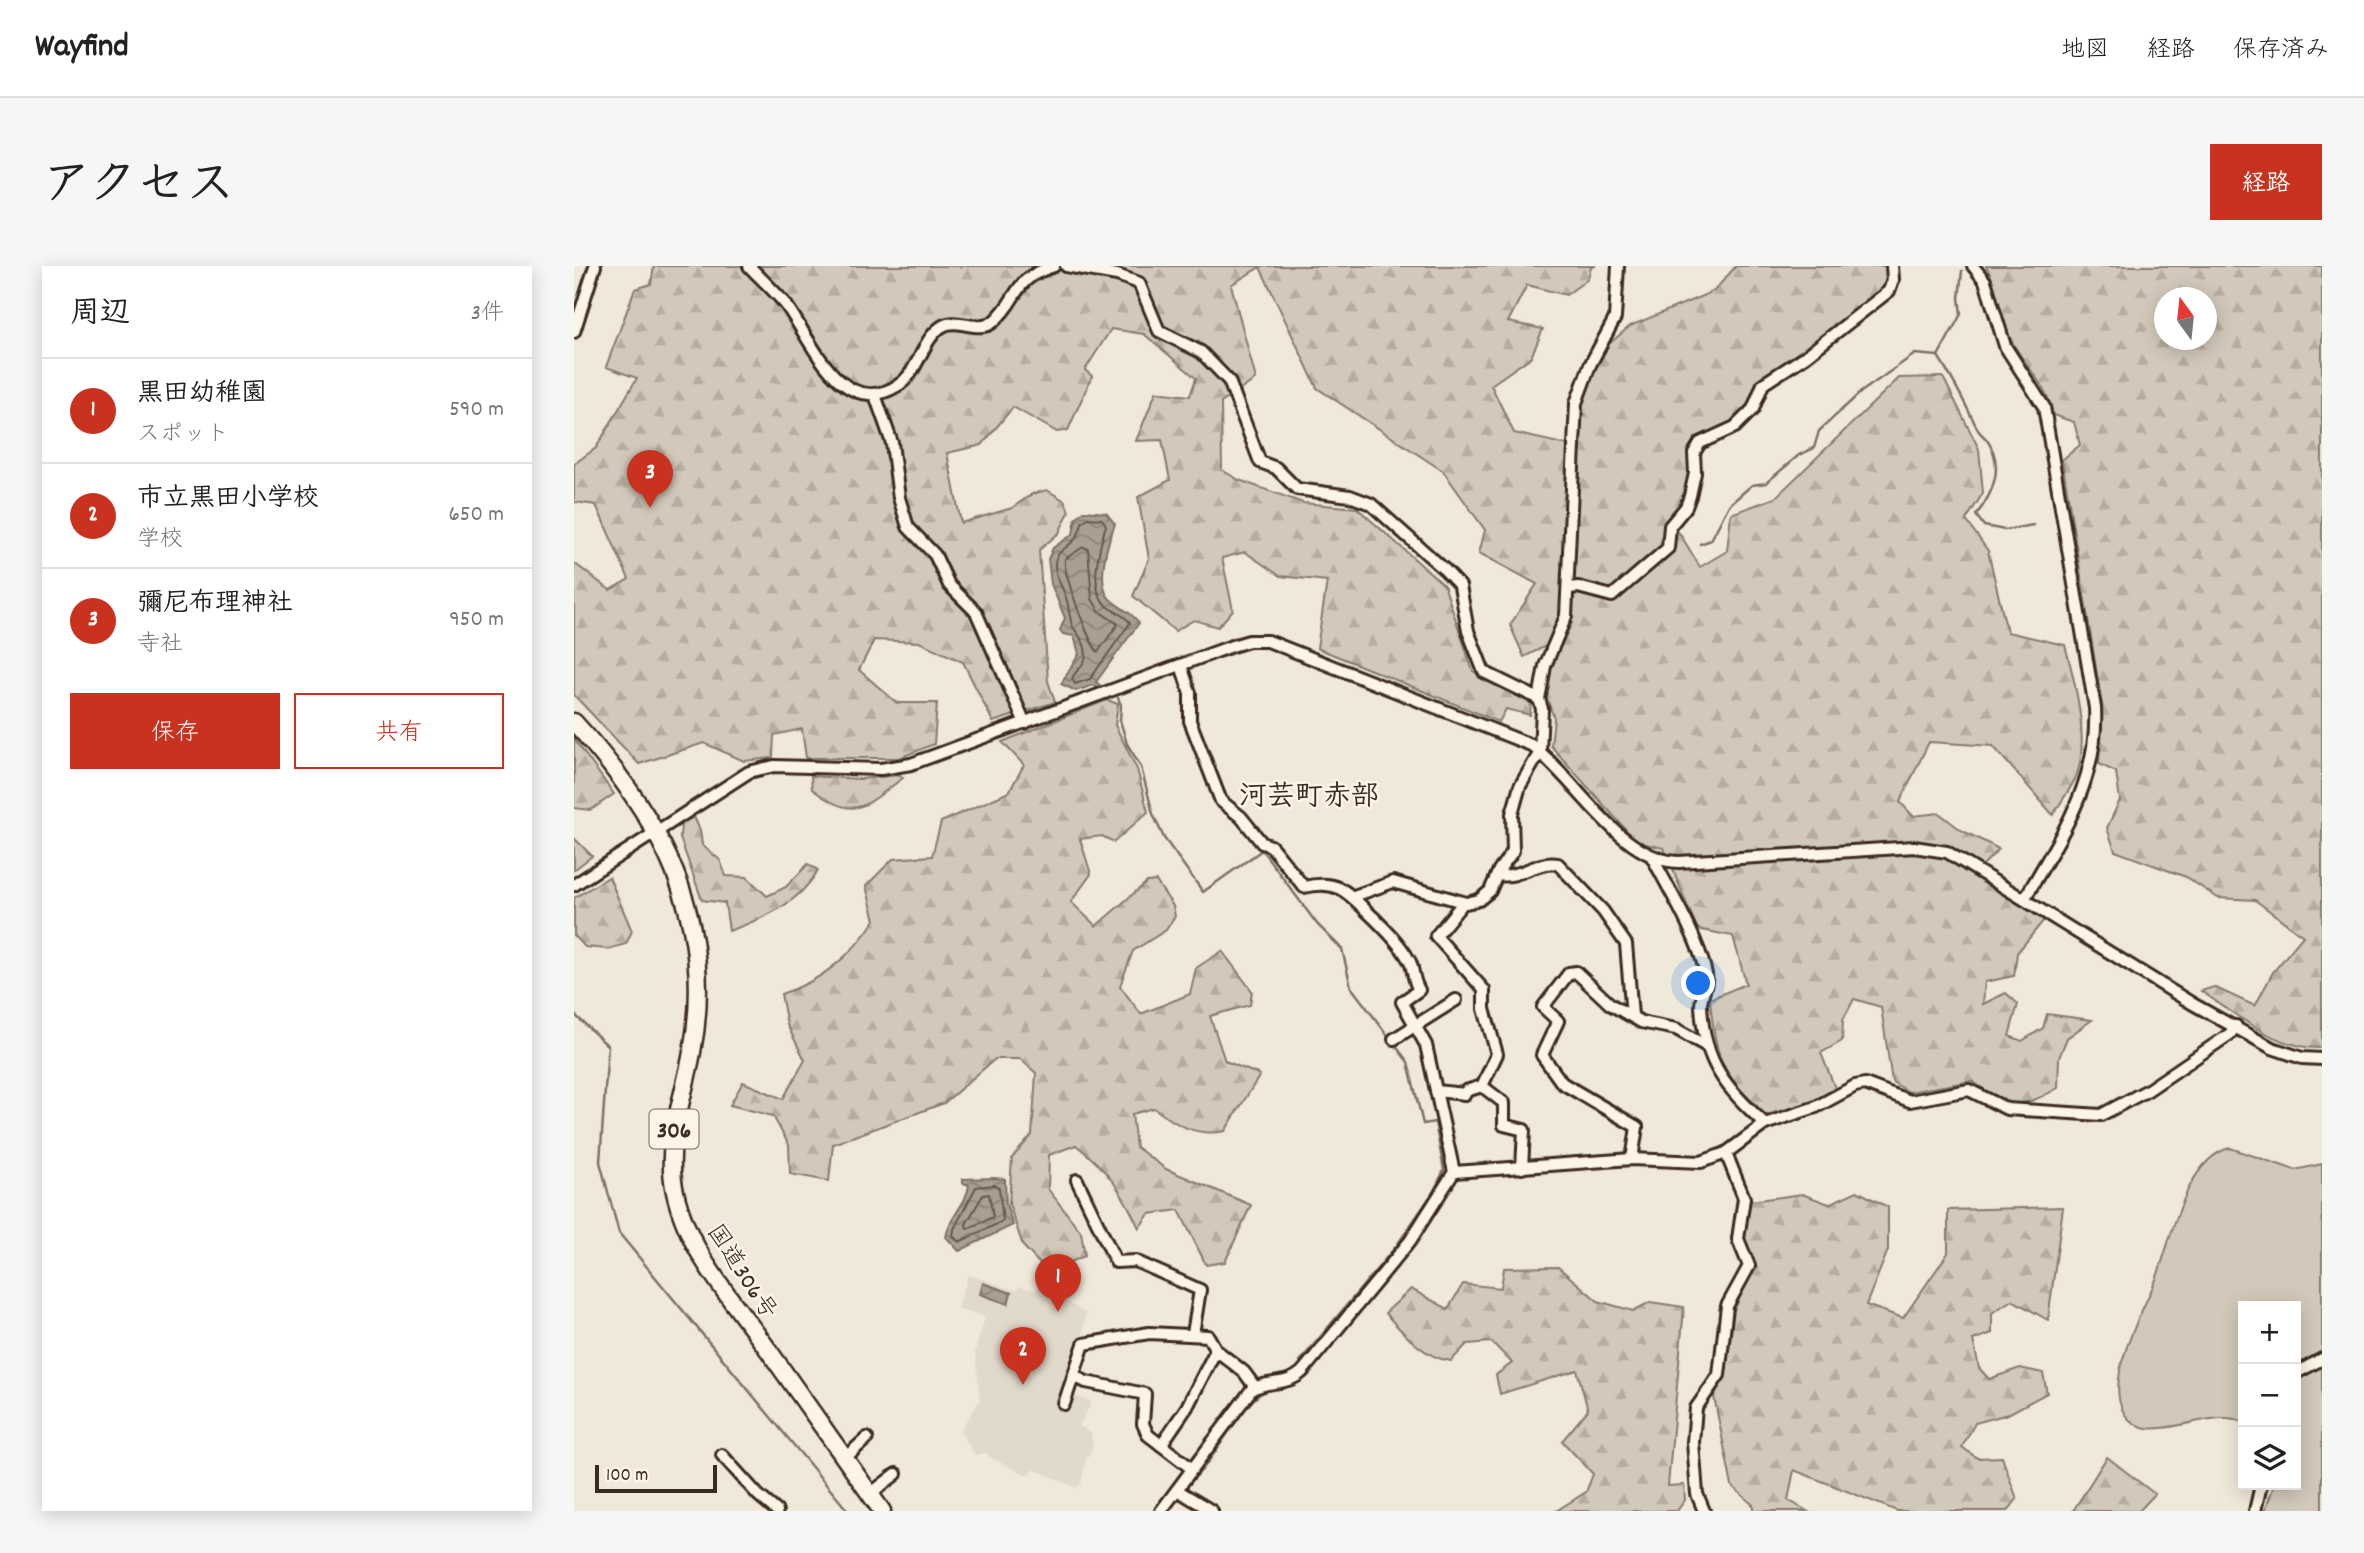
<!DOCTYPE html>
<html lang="ja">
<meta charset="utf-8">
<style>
body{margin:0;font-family:Dekko,"Klee One",sans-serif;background:#f6f6f6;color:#222}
.controls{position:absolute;right:21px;bottom:21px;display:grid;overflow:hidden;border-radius:0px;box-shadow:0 4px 18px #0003}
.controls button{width:63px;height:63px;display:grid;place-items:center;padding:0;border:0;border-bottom:2px solid #e0e0e0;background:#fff;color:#222;font:35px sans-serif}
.compass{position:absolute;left:1580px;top:21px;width:63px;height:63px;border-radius:50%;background:#fff;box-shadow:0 4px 18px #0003;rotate:345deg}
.scale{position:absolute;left:21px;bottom:18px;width:122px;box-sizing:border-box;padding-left:7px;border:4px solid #3b2a1e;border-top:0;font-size:19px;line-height:24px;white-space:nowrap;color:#3b2a1e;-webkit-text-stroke:5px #fcf5e5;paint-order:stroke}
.you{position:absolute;left:1125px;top:718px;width:24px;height:24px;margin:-18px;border:5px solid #fff;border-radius:50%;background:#1a73e8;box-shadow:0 0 0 10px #1a73e833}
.badge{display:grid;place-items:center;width:46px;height:46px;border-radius:50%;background:#c8321e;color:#fff;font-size:23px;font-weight:700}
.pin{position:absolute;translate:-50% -58px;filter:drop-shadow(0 2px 4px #0008)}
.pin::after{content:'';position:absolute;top:37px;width:24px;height:21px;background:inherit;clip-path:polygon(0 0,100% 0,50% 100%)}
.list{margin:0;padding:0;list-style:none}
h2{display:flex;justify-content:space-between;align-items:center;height:91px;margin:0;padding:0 28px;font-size:30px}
h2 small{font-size:23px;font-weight:400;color:#767676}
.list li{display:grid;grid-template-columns:46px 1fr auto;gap:21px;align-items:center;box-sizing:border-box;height:105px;padding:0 28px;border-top:2px solid #e0e0e0}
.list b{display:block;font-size:26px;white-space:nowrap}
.list p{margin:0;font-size:23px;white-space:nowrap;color:#767676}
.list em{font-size:23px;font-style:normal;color:#767676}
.actions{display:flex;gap:14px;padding:21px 28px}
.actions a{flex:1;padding:16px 0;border:2px solid #c8321e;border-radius:0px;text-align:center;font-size:24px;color:#c8321e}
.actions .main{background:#c8321e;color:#fff}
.icon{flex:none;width:38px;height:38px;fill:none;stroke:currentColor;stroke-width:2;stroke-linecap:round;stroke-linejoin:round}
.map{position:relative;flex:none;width:1748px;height:1245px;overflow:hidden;border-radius:0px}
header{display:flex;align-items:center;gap:42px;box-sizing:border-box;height:98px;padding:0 35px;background:#fff;border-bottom:2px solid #e0e0e0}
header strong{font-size:33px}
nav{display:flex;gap:38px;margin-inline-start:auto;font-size:24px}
.intro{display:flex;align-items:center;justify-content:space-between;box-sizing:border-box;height:168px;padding:0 42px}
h1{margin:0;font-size:49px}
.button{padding:18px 32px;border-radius:0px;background:#c8321e;color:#fff;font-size:24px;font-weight:700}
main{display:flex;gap:42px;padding:0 42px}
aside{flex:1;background:#fff;border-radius:0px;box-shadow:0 4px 18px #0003}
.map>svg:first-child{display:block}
</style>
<header>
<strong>Wayfind</strong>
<nav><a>地図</a><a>経路</a><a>保存済み</a></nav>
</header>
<div class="intro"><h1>アクセス</h1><a class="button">経路</a></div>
<main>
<aside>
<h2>周辺<small>3件</small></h2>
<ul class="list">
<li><span class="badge">1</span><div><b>黒田幼稚園</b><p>スポット</p></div><em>590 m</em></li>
<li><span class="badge">2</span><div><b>市立黒田小学校</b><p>学校</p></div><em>650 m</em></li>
<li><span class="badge">3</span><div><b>彌尼布理神社</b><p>寺社</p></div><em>950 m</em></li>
</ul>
<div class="actions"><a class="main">保存</a><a>共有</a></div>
</aside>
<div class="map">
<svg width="1748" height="1245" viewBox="0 0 1748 1245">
<defs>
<pattern id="forest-firs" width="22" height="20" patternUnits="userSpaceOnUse" patternTransform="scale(1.75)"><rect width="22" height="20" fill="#d2c9ba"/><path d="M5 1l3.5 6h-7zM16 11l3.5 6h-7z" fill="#b5ad9f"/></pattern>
<pattern id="water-waves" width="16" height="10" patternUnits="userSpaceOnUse" patternTransform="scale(1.75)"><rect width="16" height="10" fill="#aaa091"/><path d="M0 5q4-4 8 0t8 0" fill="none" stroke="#8c8376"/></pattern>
</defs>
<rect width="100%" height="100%" fill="#f0e9d9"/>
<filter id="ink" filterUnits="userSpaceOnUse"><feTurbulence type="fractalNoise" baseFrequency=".0143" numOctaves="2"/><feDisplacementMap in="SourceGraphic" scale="14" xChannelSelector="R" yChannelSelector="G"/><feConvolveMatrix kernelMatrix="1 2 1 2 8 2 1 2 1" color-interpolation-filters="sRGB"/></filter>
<g filter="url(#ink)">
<path fill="#e1d9c9" d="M395,1009L443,1025L444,1020L462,1025L466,1017L512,1048L498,1129L518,1136L505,1160L517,1167L519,1180L511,1197L507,1218L502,1222L460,1203L455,1210L413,1190V1187L401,1189L386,1165L406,1134L401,1086L411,1051L383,1042Z"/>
<g fill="url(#forest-firs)" stroke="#867a6c" stroke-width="2" fill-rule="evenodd">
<path d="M80,0H1022L1017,1L1014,13L992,29L953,19L934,56L969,63L957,91L917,119L940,167L994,179L989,343L972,380L950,391L936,359L963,318L905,287L911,264L869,205L743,122L686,1L657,19L682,113L647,137L648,204L665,214L729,237L783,242L870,319L899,405L957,437L956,449L932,443L925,456L743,382L753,315L706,310L671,286L648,292L659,344L644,361L620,354L601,365L559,330L575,293L564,231L596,214L588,174L562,175L582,126L616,130L622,112L570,68L537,63L511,104L518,110L494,164L483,166L439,141L408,179L373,187L387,257L438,242L458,228L473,224L491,235L495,246L485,267L465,284L474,415L481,436L419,456L389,396L345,376L300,374L285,404L323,437H363L360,478L325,492H232L228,463L200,469L199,492L170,495L130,477L65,498L0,429V297L36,324L55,313L22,239L0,236V198L22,182L63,112L32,101L61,23L77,18Z"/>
<path d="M1162,0H1316L1313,23L1189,116C1181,124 1182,131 1176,140C1167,156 1144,166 1128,171L1111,239L1094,257L1106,268L1126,301L1153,285L1157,248L1201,232L1325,112L1369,111L1405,183L1409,227L1392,254L1414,285L1433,366L1491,379C1501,415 1516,475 1502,511C1496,524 1486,537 1479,549L1419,480L1355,476L1326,536L1339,550L1365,547L1387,564L1425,583L1400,608L1470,654L1443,687L1440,710L1411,716L1409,738L1432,727L1444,738L1435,770L1448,775L1469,762L1473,748L1518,754L1493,772L1485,792L1484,822C1444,845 1435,841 1398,815L1335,826L1318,816L1307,741L1280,733L1269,754L1268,775L1247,787L1261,822L1238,836L1192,849C1147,807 1142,795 1136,733L1172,718L1159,670L1123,663L1090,582L1063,576L977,480L980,452L973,432L978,398L998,357L1005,148L1011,123L1029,83L1056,60L1140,25Z"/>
<path d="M1412,0H1748V782C1704,784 1661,748 1627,725L1640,721L1681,740L1699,706L1729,670L1681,634L1644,632L1612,611L1541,585L1533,562L1546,534L1542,506L1525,498L1528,439L1488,194L1506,179L1500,156L1479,149C1474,116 1443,94 1432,63C1423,42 1424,20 1412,0ZM1590,32H1632V74H1590Z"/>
<path d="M533,434L544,438L541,459L563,503L574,546L540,576L528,570L506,573L517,608L497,636L522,660L573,616L582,615L599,640L601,650L592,664L559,685L546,720L567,748L616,728L622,702L648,685L678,725L676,739L636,750L651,795L686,809L651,865C623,871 602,859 580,842L558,848L562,881L592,903L677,939L651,996L632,999L605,944L575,948L565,962C547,924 535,905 502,879L475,889L474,923L507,966L511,990L494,997L466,998L449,980L435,938L438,892L458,869L462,807L446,793H421L370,837L259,878L255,915L216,908L215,879L199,850L156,839L169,816L209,833L231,794L213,759L207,728C248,715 277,690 301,654L292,620L319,593L358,590L367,556L435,526L450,499L428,476Z"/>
<path d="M0,473L40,528L17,544L0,542Z"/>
<path d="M326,509L329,512C289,541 282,556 238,523L237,510L286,513Z"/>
<path d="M120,551L126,564L128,579L146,594L152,610L173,611L193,630L212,621L234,598L244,604C225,638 190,652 155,665L151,637L128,634L106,572L107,557Z"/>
<path d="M0,572L18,590L0,604Z"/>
<path d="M35,611L58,665L52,678L34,683L11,681L0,669V632Z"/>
<path d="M1283,925L1314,941V984L1292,1039L1329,1052L1374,987V944L1489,941L1474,1054L1438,1034L1418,1047V1067L1399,1074L1405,1102L1415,1113L1446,1102L1469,1107L1473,1127L1434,1148L1401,1157L1388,1181L1403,1192L1428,1191L1443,1233L1434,1245H1323L1220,1204L1214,1234L1233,1245H1179V1239L1158,1220L1140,1131L1153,1099L1160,1044L1181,999L1168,974L1177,935L1228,928L1255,938Z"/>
<path d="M984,1001L1024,1035L1059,1045L1076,1036L1110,1041L1094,1220L1110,1219L1111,1234L1103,1245H982L1012,1226L1019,1208L988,1175L1014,1144L1003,1104L926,1128L922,1109L938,1097L918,1076L893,1078L877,1095C851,1093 828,1066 811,1047L837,1023L874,1043L889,1018L927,1022L930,1002Z"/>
<path d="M1533,1191L1581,1228L1565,1245H1499Z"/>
</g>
<path fill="#d2c9ba" stroke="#867a6c" stroke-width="2" d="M1656,882L1721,904L1748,898V1245H1691L1700,1219H1722V1040H1669V1156C1635,1139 1573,1185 1550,1147C1530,1114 1567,1048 1581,1016C1596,980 1610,893 1656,882Z"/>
<g fill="url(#water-waves)" stroke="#7e7163" stroke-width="2">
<path d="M510,245L532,247L541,258C534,275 521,317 536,333C545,342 557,345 565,357L522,416L527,420L524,423L520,419L502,425L487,418L505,388L500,370L489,368L486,364L491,352L477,318L474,293L479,282L499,268L502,252Z"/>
<path d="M421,912L431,913L432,938L439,959L385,985L372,971C375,951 393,938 395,919L389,917V913Z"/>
<path d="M409,1017L437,1027L434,1038L406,1028Z"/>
</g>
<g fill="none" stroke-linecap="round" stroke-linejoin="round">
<g stroke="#67594c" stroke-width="2">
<path d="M514,252L528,253L532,259C526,279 513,324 533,340C541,347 550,348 556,357L516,413L501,418L498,413C501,404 511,400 512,390C512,377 505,370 499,361C496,357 495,341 493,335C490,322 481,313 481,299C481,279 504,284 508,256Z"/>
<path d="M509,281L514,283L518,333L526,346L544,358L524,386C516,380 488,305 491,293Z"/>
<path d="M420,919L425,922L429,955L385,976L379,970L380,963L402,921Z"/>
<path d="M415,928L419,951L393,963L392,958L409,929Z"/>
</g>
<g stroke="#7e7163" stroke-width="2.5">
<path d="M1364,90C1379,113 1391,137 1403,162C1405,167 1410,170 1413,174C1431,200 1419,228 1402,249L1410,260L1431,264L1459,259"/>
<path d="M1126,278L1137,274L1155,239L1178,219L1192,217L1225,189L1240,182L1245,165L1287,126L1341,88L1364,90L1387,48L1385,32L1388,5"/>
<path d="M544,432L547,439L546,454L553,478L567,501L579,548L590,572L629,626L688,584L743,658L768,683L777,721L834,796L849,858L861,856L870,904L859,927"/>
<path d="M0,748L34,780L26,896L45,967L274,1245"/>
<path d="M726,1095L823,979L856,931"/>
<path d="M614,1218C641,1195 655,1157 681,1132C697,1117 718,1128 738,1106L735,1104"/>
<path d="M595,1245L596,1244"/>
</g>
<g stroke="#3b2a1e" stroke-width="16">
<g id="minor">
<path d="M175,0C187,13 201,25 212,39C237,73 267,154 323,120C345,107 347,75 367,61C382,50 404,68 419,56C446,33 437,13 480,0"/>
<path d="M492,0L543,9L565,17L585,65L627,86L655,115L686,196L702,202L723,223L776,230L797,238L871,304L886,320L894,365L910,406L965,433"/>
<path d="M1399,0L1411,15L1431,80L1470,141L1521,442C1525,515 1486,572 1451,632"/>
<path d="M0,66L21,0"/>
<path d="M301,129L318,177L325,232L334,261L361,289L375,319L402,346L451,457"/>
<path d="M995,322L1004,321L1038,330L1094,282L1096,260L1112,241L1116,230L1121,207L1120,187L1126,177L1161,161L1179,143L1189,118L1232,90L1315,25L1319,14L1318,0"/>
<path d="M1078,591C1096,625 1124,671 1132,708C1134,719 1127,729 1127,740C1130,797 1151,821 1191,858"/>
<path d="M924,609C946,613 963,594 984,598L1029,645L1052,678L1058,750"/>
<path d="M0,619L175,506L200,500L307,503L337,498L658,380L675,375H694L957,479C1002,512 1046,595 1105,596L1340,581L1373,586L1619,738L1698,782L1728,792L1748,793"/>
<path d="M780,630L819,616L892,637L905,634L916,625L925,604L939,585L938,548L946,520L966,486L968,443L965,433L971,400L992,350L1002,137L1016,99L1041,52L1044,0"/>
<path d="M820,773L882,734"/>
<path d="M908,820L930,837V859L950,864L948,902"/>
<path d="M862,825L891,828L892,825L908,820L923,788L910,743V724L862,670L889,637"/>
<path d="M1058,893L1063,861L988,817L968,789L984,755L969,741L995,707L1002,706L1036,738L1067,756L1102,763L1134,781"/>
<path d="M880,906L1058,893L1127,896L1152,887L1191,858L1242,841L1281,820L1291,818L1336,835L1395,824L1433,843L1527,849L1574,824L1656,768L1662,760"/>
<path d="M503,914L542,996L561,995L626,1024L619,1068"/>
<path d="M1722,1107L1748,1093"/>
<path d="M500,1110L512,1116L571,1128L569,1158L574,1169L617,1202"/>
<path d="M490,1138L510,1078L575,1067L634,1070L642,1084L670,1106L681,1121"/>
<path d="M587,1179L613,1141L642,1084"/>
<path d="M148,1189L184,1229L203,1245"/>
<path d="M271,1192L293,1172"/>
<path d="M603,1224L638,1245"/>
<path d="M296,1228L322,1208"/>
<path d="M587,1245L678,1123C695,1114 713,1120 728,1106L836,975L880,906L852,779L828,736L845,724C838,713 840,702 835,694C826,678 813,665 800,652C776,630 767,612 730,621L697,580L688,577L667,551L647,535L616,455V427L607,399"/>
<path d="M1130,1245L1123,1228L1119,1176L1122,1142L1145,1109L1153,1040L1175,1000L1164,973L1170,932L1152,887"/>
<path d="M1681,1245L1687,1219"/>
</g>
</g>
<g stroke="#3b2a1e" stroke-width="21">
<path id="highway" d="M0,456C87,551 143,653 118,786C110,832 90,878 101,926C114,986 160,1036 195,1085C233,1138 270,1192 308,1245"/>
</g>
<use href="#minor" stroke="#fcf5e5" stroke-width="10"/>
<use href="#highway" stroke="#fcf5e5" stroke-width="16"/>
</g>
</g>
<g text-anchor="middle" stroke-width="5" stroke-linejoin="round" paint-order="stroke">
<rect fill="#fcf5e5" stroke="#75675a" stroke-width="2" x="75.5" y="843.5" width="49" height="39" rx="5"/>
<g font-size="23" font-weight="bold" fill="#3b2a1e">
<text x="100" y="871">306</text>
</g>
<g font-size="24" fill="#3b2a1e" stroke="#fcf5e5">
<text transform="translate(169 1005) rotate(57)" y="8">国道306号</text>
</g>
<g font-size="28" font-weight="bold" fill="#3b2a1e" stroke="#fcf5e5">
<text x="735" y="538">河芸町赤部</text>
</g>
</g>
</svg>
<div class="controls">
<button>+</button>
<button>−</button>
<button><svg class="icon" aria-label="layers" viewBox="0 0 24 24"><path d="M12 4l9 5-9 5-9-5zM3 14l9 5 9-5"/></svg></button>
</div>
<svg class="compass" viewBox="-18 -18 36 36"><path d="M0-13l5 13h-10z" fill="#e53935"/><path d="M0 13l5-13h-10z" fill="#767676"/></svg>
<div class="scale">100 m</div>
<div class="you"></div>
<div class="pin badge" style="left:484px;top:1046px">1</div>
<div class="pin badge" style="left:449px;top:1119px">2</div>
<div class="pin badge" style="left:76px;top:242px">3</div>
</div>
</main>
